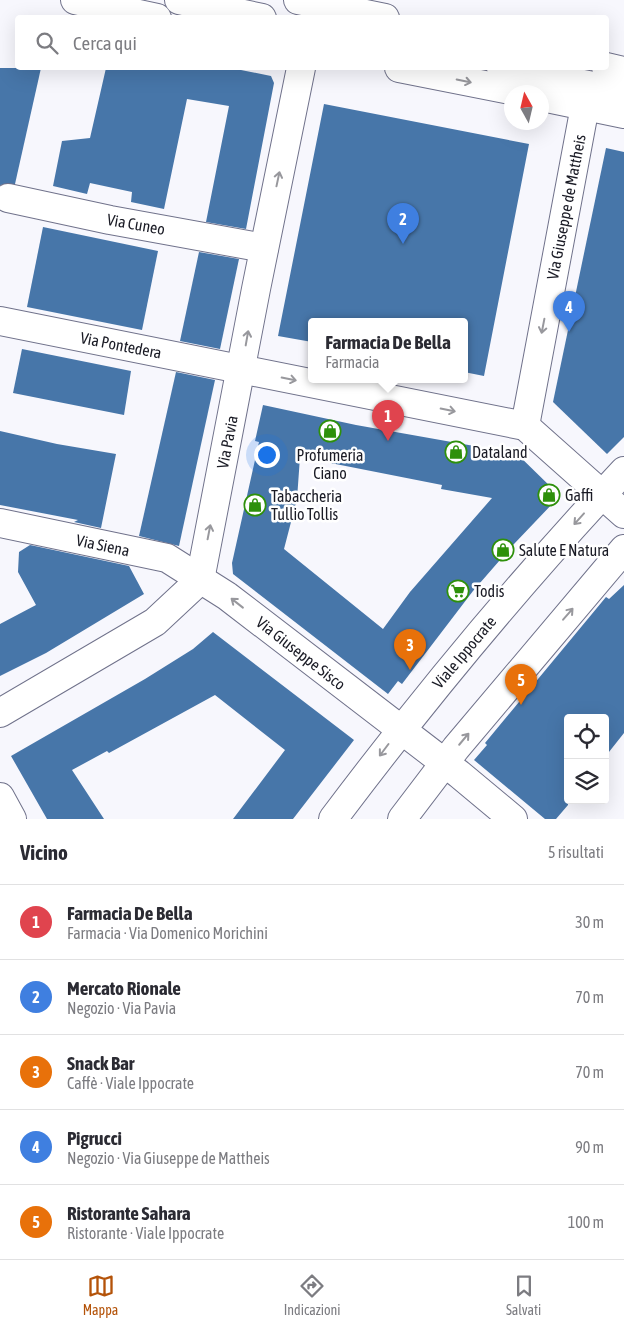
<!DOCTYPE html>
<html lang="it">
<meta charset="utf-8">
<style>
body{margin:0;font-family:"Asap Condensed",sans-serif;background:#f2f2f3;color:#2b2b33}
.controls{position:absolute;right:15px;bottom:15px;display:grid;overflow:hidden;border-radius:5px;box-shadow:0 5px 20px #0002}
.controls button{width:45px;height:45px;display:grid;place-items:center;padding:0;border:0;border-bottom:1px solid #e1e1e2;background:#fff;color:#2b2b33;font:25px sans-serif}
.compass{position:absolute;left:504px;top:85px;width:45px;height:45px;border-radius:50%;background:#fff;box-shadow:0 5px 20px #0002;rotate:352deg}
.you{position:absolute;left:266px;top:454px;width:18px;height:18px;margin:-12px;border:4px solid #fff;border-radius:50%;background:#1a73e8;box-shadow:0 0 0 8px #1a73e833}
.badge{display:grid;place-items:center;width:32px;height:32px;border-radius:50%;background:#b45309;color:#fff;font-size:16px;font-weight:700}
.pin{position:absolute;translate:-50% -41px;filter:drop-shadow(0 1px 2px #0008)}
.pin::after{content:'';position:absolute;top:26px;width:18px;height:15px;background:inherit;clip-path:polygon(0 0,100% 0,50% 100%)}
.popup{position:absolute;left:308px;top:318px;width:160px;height:65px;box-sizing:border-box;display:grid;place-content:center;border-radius:5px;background:#fff;filter:drop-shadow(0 1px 4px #0005);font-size:16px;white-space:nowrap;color:#7c7c81}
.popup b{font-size:19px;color:#2b2b33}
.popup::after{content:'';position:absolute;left:50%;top:100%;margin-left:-10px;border:10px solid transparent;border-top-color:#fff}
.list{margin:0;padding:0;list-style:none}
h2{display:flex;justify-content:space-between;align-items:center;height:65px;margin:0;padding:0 20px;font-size:21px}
h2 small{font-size:16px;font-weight:400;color:#7c7c81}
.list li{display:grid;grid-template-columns:32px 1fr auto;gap:15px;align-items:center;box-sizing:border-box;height:75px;padding:0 20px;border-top:1px solid #e1e1e2}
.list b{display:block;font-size:19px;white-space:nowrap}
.list p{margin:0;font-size:16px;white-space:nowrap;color:#7c7c81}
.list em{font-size:16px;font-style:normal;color:#7c7c81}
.icon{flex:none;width:28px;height:28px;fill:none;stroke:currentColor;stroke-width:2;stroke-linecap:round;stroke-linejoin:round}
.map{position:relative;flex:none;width:624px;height:819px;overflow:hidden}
.search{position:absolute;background:#fff;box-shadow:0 5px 20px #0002;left:15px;right:15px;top:15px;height:55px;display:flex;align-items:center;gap:12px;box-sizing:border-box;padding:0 18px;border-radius:5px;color:#7c7c81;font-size:19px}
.sheet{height:440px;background:#fff}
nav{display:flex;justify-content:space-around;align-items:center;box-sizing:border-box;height:70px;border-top:1px solid #e1e1e2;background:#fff;font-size:14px;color:#7c7c81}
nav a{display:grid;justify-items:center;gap:2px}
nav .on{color:#b45309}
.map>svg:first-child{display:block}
</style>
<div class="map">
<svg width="624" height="819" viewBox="0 0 624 819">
<rect width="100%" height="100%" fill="#f7f7fd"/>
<g fill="#4776a9" fill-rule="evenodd">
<path d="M0,68H41L15,184L0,185Z"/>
<path d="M106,68H231L271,76L274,83L246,229L206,222L229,106L187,99L164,209L131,202L132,192L90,183L87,194L53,186L62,141L90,138Z"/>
<path d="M324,104L529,144L484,376L464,372V322H312V342L278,336Z"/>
<path d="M606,148L624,152V437L607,454L553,402Z"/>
<path d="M43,227L158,251L142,330L27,307Z"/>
<path d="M199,252L239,259L220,349L180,341Z"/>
<path d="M22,349L131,371L124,415L13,393Z"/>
<path d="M176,372L215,380L179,546L139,536Z"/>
<path d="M263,405L356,425L508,452L512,449L555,491V501L514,544L473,591L402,684L398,681L388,694L233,574L232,563L259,442L255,441ZM300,457L442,485L441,489L492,498L410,592L383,629L284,549L297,499Z"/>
<path d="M0,431L57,444L116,454L101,528L74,522L78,520L0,505Z"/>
<path d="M30,545L129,566L144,594L46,653L0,676V624L36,605L18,572L19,552Z"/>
<path d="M624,585V733L605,757V718H568V805L556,819H545L474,760L487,745L485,743L606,597L609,599Z"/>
<path d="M213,632L354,740L293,819H233L285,750L215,695L109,753L107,751L72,770L104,819H47L11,756L145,679L193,649Z"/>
</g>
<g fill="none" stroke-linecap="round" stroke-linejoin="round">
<g stroke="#70728b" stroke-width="30">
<g id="minor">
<path d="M179,0L262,18"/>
<path d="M501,68L624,92"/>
<path d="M8,198L110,220L264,248"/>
<path d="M0,321L525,426L624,514"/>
<path d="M525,426L585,106"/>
<path d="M0,523L167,558L227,596L459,774L513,819"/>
<path d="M0,713L155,622L200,580L256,289L301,68"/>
<path d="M0,797L12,819"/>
<path d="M333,819C424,698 520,582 624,471"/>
<path d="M402,819L456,748L624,549"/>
</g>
</g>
<g stroke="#70728b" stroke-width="30">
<g id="major">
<path d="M75,0L157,18"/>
<path d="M298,0L385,18"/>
<path d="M606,67L624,71"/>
<path d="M399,68L520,92"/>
<path d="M542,97L624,114"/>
</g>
</g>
<use href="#minor" stroke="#fff" stroke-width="28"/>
<use href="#major" stroke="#fff" stroke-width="28"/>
</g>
<defs><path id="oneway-shaft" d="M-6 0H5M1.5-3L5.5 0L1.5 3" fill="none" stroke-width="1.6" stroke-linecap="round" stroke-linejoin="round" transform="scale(1.25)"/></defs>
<g stroke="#98989d">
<use href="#oneway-shaft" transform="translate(464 81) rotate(12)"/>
<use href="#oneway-shaft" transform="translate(278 179) rotate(-78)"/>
<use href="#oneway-shaft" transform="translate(543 326) rotate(101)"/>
<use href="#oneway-shaft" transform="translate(247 338) rotate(-80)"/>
<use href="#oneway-shaft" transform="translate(289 379) rotate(11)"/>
<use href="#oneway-shaft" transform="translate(448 410) rotate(11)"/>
<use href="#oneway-shaft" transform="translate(579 519) rotate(132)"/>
<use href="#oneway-shaft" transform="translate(209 532) rotate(-79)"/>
<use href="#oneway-shaft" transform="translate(237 603) rotate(-142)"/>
<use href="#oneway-shaft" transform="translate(568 614) rotate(-49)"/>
<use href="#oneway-shaft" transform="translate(464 739) rotate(-50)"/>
<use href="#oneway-shaft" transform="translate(384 750) rotate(127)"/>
</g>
<defs>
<g id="shop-ring" transform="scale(1.125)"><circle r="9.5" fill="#fff" stroke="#2e900b" stroke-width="1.5"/><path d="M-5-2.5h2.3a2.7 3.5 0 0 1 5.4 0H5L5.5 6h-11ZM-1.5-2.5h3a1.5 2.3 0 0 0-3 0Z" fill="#2e900b"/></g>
<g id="supermarket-ring" transform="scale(1.125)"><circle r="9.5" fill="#fff" stroke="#2e900b" stroke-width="1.5"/><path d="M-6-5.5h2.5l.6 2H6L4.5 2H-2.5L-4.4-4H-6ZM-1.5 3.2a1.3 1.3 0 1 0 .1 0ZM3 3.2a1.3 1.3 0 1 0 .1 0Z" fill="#2e900b"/></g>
</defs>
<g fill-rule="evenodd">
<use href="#shop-ring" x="330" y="431"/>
<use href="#shop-ring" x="456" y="452"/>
<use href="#shop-ring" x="549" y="495"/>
<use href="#shop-ring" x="255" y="505"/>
<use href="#shop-ring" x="503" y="550"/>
<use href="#supermarket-ring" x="458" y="591"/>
</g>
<g text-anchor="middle" stroke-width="5" stroke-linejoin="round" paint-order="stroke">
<g font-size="16" fill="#1a1b25" stroke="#fff">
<text transform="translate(566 207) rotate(-79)" y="6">Via Giuseppe de Mattheis</text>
<text transform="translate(136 224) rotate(10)" y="6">Via Cuneo</text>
<text transform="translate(121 345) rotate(11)" y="6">Via Pontedera</text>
<text transform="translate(227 442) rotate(-79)" y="6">Via Pavia</text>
<text transform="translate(103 545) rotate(12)" y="6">Via Siena</text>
<text transform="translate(464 652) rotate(-50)" y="6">Viale Ippocrate</text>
<text transform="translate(301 653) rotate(38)" y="6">Via Giuseppe Sisco</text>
</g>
<g font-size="16" fill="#1a1b25" stroke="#fff" text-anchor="start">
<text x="472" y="458">Dataland</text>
<text x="330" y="461" text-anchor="middle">Profumeria<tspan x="330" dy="18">Ciano</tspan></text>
<text x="565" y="501">Gaffi</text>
<text x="271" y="502">Tabaccheria<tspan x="271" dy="18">Tullio Tollis</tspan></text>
<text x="519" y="556">Salute E Natura</text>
<text x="474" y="597">Todis</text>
</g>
</g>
</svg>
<div class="controls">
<button><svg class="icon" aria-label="locate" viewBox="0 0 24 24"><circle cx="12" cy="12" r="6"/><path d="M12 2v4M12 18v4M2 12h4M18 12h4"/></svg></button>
<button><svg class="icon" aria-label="layers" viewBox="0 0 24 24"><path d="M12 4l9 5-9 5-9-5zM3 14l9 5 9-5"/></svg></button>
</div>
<svg class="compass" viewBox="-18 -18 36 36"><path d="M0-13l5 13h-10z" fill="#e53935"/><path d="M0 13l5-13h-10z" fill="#7c7c81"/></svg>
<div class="you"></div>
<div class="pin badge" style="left:388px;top:441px;background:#e0444e">1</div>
<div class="popup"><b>Farmacia De Bella</b>Farmacia</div>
<div class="pin badge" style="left:403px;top:244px;background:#3f7fe0">2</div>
<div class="pin badge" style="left:410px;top:670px;background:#e8710a">3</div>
<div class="pin badge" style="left:569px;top:332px;background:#3f7fe0">4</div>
<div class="pin badge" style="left:521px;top:705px;background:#e8710a">5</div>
<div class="search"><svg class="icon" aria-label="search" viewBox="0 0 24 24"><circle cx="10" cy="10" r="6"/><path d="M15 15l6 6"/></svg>Cerca qui</div>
</div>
<section class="sheet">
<h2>Vicino<small>5 risultati</small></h2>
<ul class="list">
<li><span class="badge" style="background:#e0444e">1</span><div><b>Farmacia De Bella</b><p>Farmacia · Via Domenico Morichini</p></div><em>30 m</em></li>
<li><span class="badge" style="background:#3f7fe0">2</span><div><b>Mercato Rionale</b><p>Negozio · Via Pavia</p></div><em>70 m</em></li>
<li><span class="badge" style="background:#e8710a">3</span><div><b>Snack Bar</b><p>Caffè · Viale Ippocrate</p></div><em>70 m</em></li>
<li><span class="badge" style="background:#3f7fe0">4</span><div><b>Pigrucci</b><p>Negozio · Via Giuseppe de Mattheis</p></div><em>90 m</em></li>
<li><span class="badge" style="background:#e8710a">5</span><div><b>Ristorante Sahara</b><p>Ristorante · Viale Ippocrate</p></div><em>100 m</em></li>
</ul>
</section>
<nav>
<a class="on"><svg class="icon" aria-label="map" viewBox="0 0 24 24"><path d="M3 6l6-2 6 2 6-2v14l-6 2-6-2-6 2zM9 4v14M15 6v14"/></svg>Mappa</a>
<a><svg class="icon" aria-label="directions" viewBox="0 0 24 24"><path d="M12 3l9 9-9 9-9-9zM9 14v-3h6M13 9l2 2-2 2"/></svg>Indicazioni</a>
<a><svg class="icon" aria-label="saved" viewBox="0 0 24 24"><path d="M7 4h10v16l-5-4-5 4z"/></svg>Salvati</a>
</nav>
